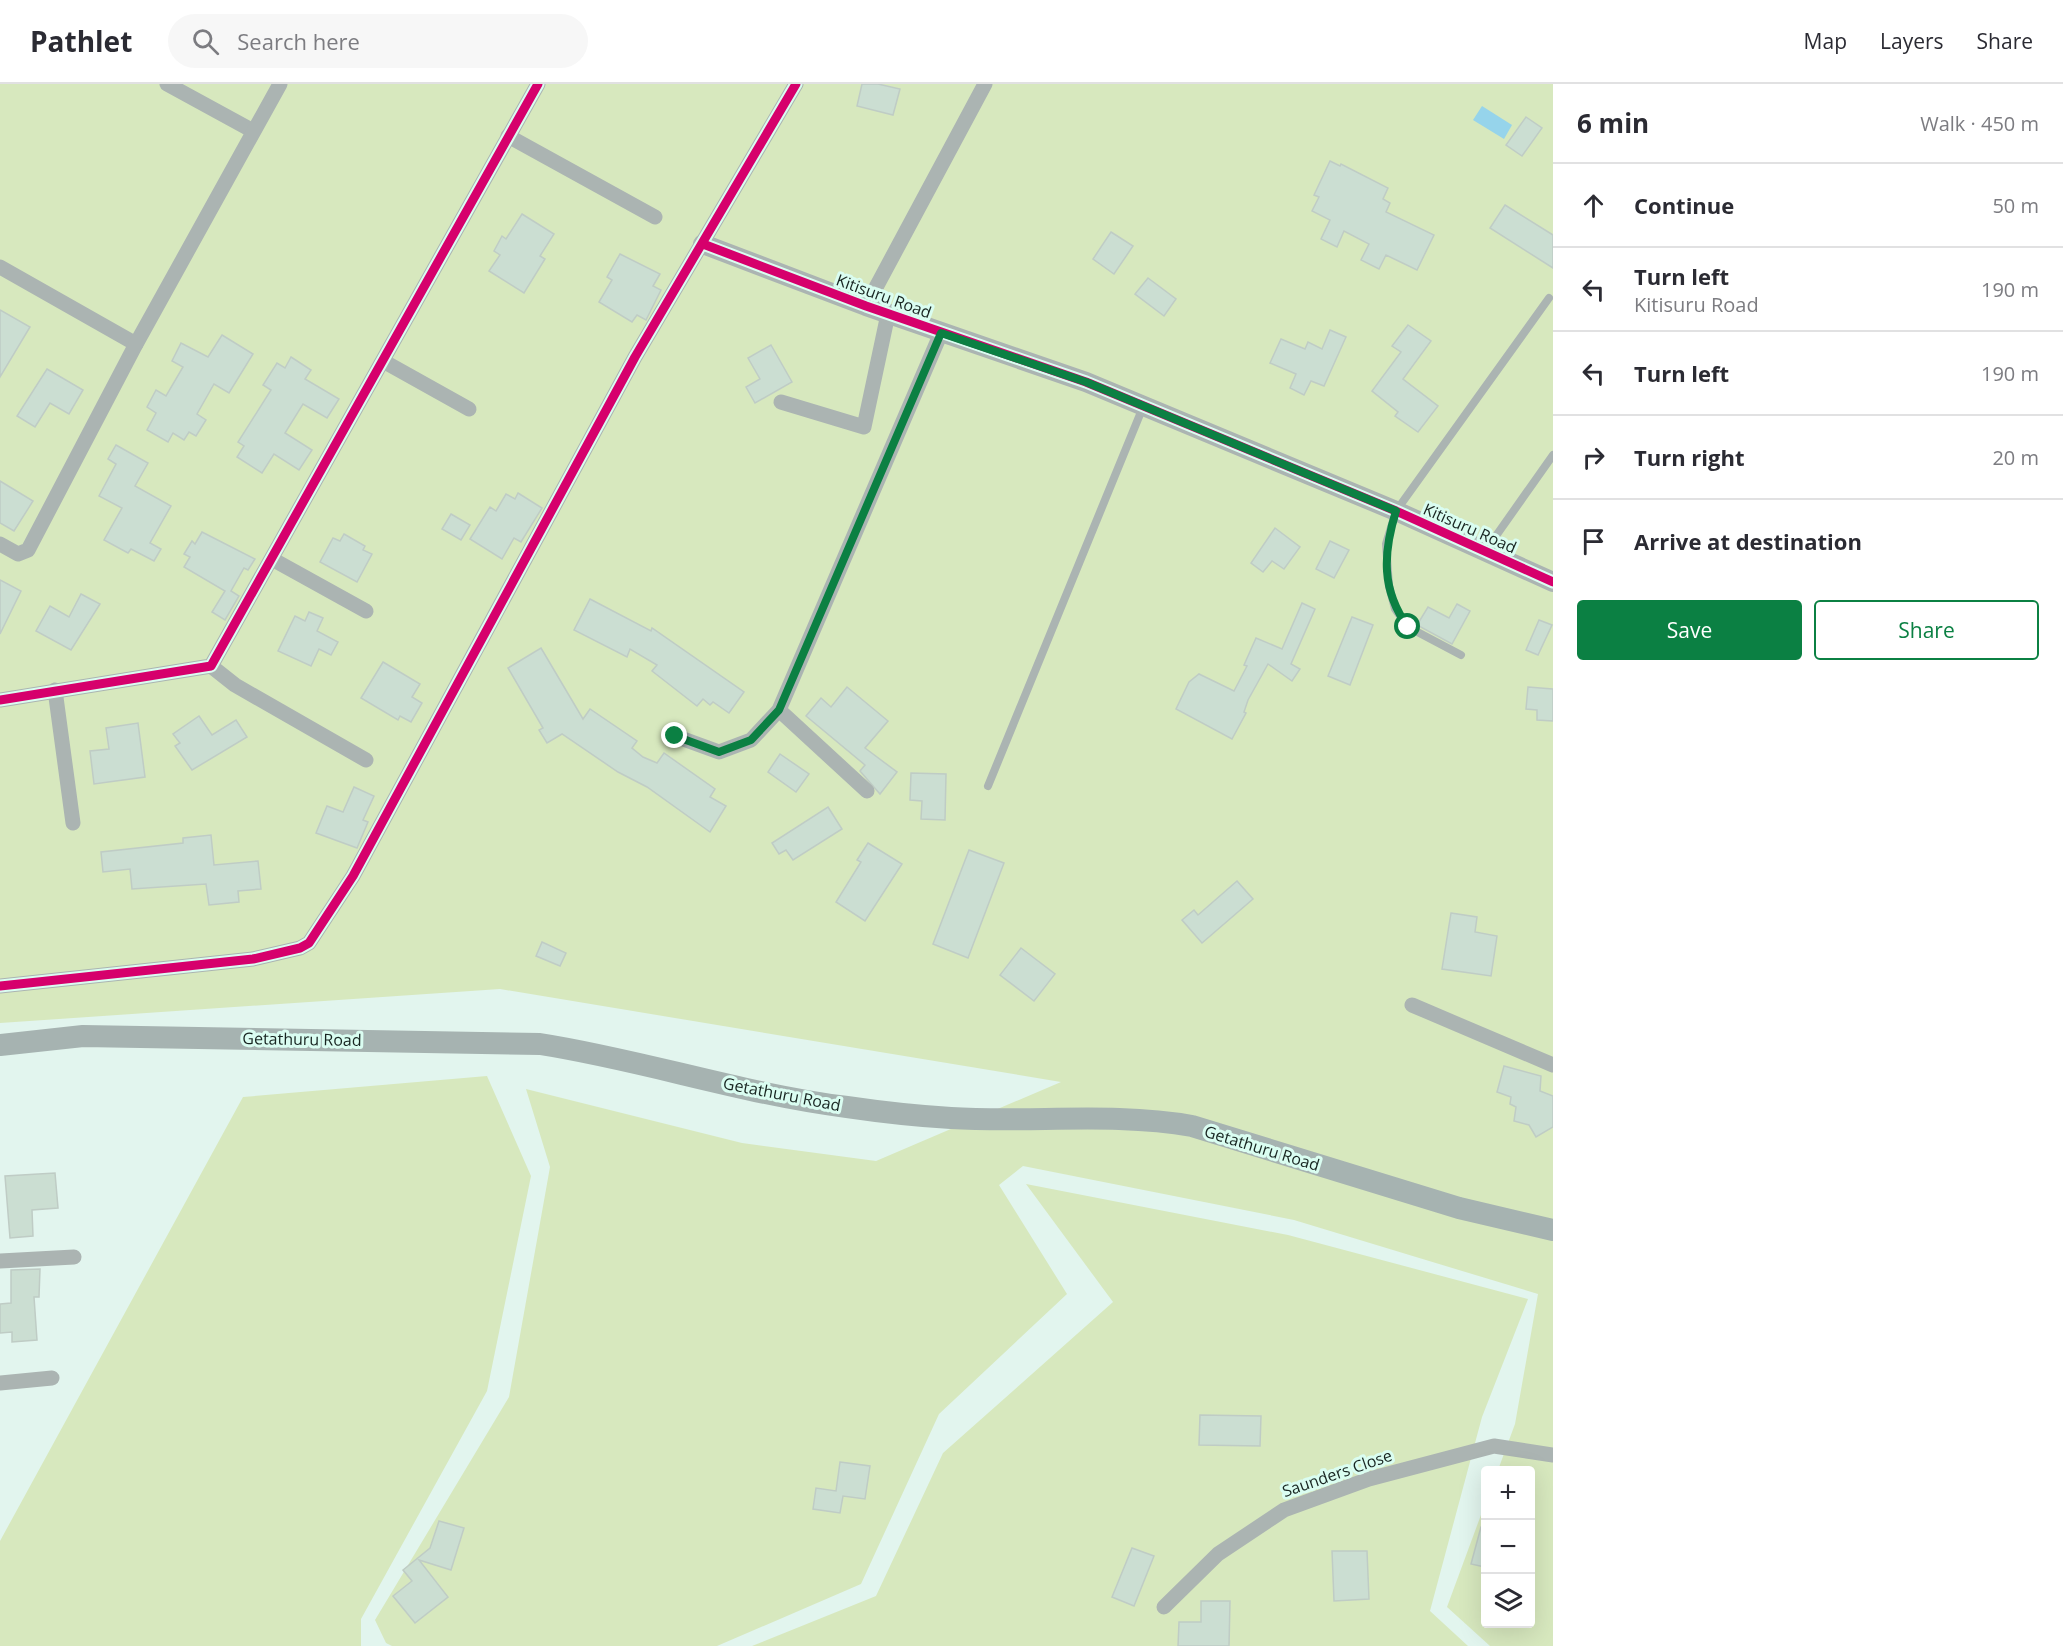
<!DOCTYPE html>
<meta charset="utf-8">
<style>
body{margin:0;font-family:"Open Sans",sans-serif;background:#f7f7f7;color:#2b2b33}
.controls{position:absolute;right:18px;bottom:18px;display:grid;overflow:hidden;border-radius:6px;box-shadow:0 6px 24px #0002}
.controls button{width:54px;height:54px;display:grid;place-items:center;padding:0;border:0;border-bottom:2px solid #e1e1e2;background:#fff;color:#2b2b33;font:30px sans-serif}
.stop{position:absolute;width:18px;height:18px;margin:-14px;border:4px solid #0b8043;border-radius:50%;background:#fff}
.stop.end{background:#0b8043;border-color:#fff;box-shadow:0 2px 6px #0008}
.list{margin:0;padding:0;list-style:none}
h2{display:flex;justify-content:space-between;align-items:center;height:78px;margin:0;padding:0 24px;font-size:26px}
h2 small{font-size:20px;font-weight:400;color:#7c7c81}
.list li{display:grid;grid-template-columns:39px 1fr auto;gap:18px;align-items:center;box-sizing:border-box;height:84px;padding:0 24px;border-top:2px solid #e1e1e2}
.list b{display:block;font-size:22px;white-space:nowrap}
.list p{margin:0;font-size:20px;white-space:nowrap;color:#7c7c81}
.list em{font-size:20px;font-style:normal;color:#7c7c81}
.actions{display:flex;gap:12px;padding:18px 24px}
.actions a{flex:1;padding:14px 0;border:2px solid #0b8043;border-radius:6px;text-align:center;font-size:21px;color:#0b8043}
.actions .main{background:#0b8043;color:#fff}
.icon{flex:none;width:33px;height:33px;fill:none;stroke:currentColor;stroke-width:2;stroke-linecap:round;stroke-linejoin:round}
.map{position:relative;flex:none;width:1553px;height:1562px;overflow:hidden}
header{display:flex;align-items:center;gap:36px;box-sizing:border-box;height:84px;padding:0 30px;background:#fff;border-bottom:2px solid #e1e1e2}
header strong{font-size:28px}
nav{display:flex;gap:33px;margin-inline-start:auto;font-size:21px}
.search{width:420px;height:54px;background:#f7f7f7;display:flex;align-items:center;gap:15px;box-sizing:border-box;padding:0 21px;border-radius:33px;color:#7c7c81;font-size:22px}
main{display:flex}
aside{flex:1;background:#fff}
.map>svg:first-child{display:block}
</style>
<header>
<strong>Pathlet</strong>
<div class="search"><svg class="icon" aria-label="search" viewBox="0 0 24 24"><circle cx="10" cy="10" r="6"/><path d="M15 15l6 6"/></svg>Search here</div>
<nav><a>Map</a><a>Layers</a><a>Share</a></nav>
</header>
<main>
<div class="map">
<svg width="1553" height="1562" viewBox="0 0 1553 1562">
<rect width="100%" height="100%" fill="#e2f5ee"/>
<g fill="#d7e8be">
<path d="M0,0H1553V1562H1490L1447,1523L1485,1420L1486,1540H1530V1386H1498L1515,1340L1538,1210L1294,1136L1023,1082L999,1101L1067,1210L939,1330L861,1500L717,1562H392L386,1559L375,1536L509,1313L550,1083L526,1005L742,1059L876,1077L1061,998L500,905L0,939Z"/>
<path d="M487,992L531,1092L487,1307L361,1535V1562H0V1457L243,1013Z"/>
<path d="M1026,1100L1288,1151L1528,1215L1482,1333L1430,1527L1468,1562H752L876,1512L943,1369L1113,1218Z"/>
</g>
<path fill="#96d4eb" d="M1482,22L1512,41L1504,55L1473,36Z"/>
<g fill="#cbded2" stroke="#bfccc5" stroke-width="1.5">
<path d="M862,0H878L900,5L893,31L857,22Z"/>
<path d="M1526,33L1542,44L1522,72L1506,61Z"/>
<path d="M1330,77L1340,82L1341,80L1388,104L1383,115L1390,119L1386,128L1434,151L1417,186L1386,171L1379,185L1361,176L1369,160L1344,147L1337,163L1321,155L1330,136L1312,127L1319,113L1314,111Z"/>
<path d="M1505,121L1553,151V184L1490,144Z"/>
<path d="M522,130L554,150L540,172L545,175L524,209L489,187L500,171L494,167L502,152L506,155Z"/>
<path d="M1111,148L1133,162L1114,190L1093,175Z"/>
<path d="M620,170L660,190L653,202L661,206L646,236L637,231L632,238L599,218L612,196L607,193Z"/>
<path d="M1148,194L1176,215L1164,232L1135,210Z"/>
<path d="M0,226L30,243L0,293Z"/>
<path d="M1408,241L1431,257L1403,295L1438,322L1418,348L1395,332L1398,328L1372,307L1401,268L1392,262Z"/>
<path d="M1330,246L1346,253L1324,302L1311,297L1304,311L1290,304L1296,290L1270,279L1281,255L1305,265L1308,258L1322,265Z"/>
<path d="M222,251L253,270L229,309L214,300L197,330L206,336L196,352L189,348L184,356L173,349L168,358L147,346L156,329L147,323L156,306L166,312L183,283L172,277L181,259L208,273Z"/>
<path d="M771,261L792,298L755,319L746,303L760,295L748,274Z"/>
<path d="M291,273L311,286L305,295L339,315L327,334L303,320L285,349L312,366L299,386L274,370L262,389L237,373L244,362L238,358L271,306L263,301L277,279L285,284Z"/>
<path d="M47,285L83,306L69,330L50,319L35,343L17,332Z"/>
<path d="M116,361L148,379L135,402L171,422L150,459L161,465L154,477L131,465L128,469L104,456L122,424L99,412L116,380L108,375Z"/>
<path d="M0,397L33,417L14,447L0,439Z"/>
<path d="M518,409L542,424L521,458L514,454L502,475L470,455L490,423L496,427L506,410L515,415Z"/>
<path d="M451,430L470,441L461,456L442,445Z"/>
<path d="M1275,444L1300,463L1284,485L1272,477L1263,488L1251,479Z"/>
<path d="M202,448L255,475L248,486L244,484L231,507L239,512L225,536L212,528L225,507L184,483L190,473L184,470L192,457L195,460Z"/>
<path d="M344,450L365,462L363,466L372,470L357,498L320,478L333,454L340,457Z"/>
<path d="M1330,457L1349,466L1334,494L1316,485Z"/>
<path d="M0,496L21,507L0,550Z"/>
<path d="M81,510L100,520L71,566L36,547L50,522L69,533Z"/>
<path d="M590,515L651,547L652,544L744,608L729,629L713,618L710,621L703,615L697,622L652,587L657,581L630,565L627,573L574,546Z"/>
<path d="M1302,519L1315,525L1291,580L1300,585L1292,597L1268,580L1248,616L1244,628L1246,629L1232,655L1176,625L1189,598L1199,590L1234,607L1247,582L1244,581L1256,554L1282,565Z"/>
<path d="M1457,520L1470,527L1452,560L1417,541L1428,523L1449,534Z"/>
<path d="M309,528L323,534L317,547L338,558L331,571L319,565L311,582L278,567L295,532L305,537Z"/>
<path d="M1352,533L1373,541L1350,601L1328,592Z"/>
<path d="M1539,536L1552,541L1538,571L1526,566Z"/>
<path d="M541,564L583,635L590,625L637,657L632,664L643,673L657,679L664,669L715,705L710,713L726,722L710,748L647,703L618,688L562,650L547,659L539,646L543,644L508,584Z"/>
<path d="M383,578L420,600L412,613L422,619L411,638L400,632L398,636L361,614Z"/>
<path d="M847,603L888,637L865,664L897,688L880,710L860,687L865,681L806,632L821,614L831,623Z"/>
<path d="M1528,603L1553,605V637L1537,636V626L1526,625Z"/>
<path d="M199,632L212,651L236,636L247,653L192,686L175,662L180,659L173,650Z"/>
<path d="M138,639L145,693L94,700L90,667L109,665L106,644Z"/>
<path d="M780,670L809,690L796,708L768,688Z"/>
<path d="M911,689L946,690L945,736L921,735L922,717L910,716Z"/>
<path d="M354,703L374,712L363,736L368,738L357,764L316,749L327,722L343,728Z"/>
<path d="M828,723L842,745L793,776L786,766L779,770L772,759Z"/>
<path d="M211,751L214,781L258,777L261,805L238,807L239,818L209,821L206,800L132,805L130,785L103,788L101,768L183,759V754Z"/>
<path d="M868,759L902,780L865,837L836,818L861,778L857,776Z"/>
<path d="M969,766L1004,779L968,874L933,860Z"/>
<path d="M1237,797L1253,815L1202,859L1182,836L1194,826L1198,831Z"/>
<path d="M1451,829L1477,833L1475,848L1497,852L1491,892L1442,885Z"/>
<path d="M542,858L566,869L560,882L536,872Z"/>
<path d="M1021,864L1055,890L1034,917L1000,891Z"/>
<path d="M1504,982L1541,992L1540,1007L1553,1012V1043L1536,1053L1529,1041L1514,1037L1516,1023L1510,1020L1511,1013L1497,1008Z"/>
<path d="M55,1089L58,1124L32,1126L33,1152L10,1154L5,1092Z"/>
<path d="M40,1185L39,1213H34L37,1256L12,1258V1248L0,1249V1220L11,1219V1186Z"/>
<path d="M1200,1331L1261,1332L1260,1362L1199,1361Z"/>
<path d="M840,1378L870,1382L865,1415L843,1412L840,1429L813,1425L816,1404L836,1407Z"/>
<path d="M439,1437L464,1444L451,1486L419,1476L448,1513L415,1539L393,1512L412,1497L403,1486L430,1464Z"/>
<path d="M1481,1443H1485V1483L1471,1480Z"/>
<path d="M1132,1464L1154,1472L1134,1522L1112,1513Z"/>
<path d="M1332,1467H1367L1369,1515L1334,1517Z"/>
<path d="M1201,1517H1230L1229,1562H1178L1179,1538H1201Z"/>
</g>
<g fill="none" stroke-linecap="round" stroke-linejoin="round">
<g stroke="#abb4b2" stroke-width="8">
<path d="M1486,466L1553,371"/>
<path d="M1461,571L1408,543L1395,525L1389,502L1386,460L1396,427L1549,214"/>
<path d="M988,702L1143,323"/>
</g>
<g stroke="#abb4b2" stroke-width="15">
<path d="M167,0L253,47"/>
<path d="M508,52L655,133"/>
<path d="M0,183L136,260"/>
<path d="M866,222L985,0"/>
<path d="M383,277L469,325"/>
<path d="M781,318L864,343L888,230"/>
<path d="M0,460L18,470L28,466L136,260L280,0"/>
<path d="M272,475L366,527"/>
<path d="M211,582L235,601L366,676"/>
<path d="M55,606L73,739"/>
<path d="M0,616L211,582L538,0"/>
<path d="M779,626L867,707"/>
<path d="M675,652L719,668L751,656L779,626L941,249"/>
<path d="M0,902L253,875L300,864L309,859L353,792L635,273L796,0"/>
<path d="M1412,921L1553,981"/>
<path d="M0,1177L74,1173"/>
<path d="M0,1299L52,1294"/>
<path d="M1164,1523L1218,1470L1284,1426L1369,1395L1494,1362L1553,1371"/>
</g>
<path stroke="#abb4b2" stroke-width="20" d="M703,160L866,222L1086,298L1396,427L1553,498"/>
<path stroke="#a6b3b1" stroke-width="22" d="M0,961L83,952L540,960C643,976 743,1010 847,1023C881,1028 917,1032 951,1034C1031,1039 1113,1028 1192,1042L1459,1124L1553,1146"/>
<g stroke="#dafdf1" stroke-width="13">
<g id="cycleway">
<path d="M703,160L866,222L1086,298L1396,427L1553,498"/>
<path d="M0,616L211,582L538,0"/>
<path d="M0,902L253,875L300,864L309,859L353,792L635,273L796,0"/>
</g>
</g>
<use href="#cycleway" stroke="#d6006c" stroke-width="9"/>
</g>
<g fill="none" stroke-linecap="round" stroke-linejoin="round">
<path stroke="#0b8043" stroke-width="8" d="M675,652L719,668L751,656L779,626L941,249L1086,298L1396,427C1383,469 1381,506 1408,543"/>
</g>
<g text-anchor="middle" stroke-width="6" stroke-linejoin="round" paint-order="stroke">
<g font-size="16" fill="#172420" stroke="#dafdf1">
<text transform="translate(884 212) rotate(20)" y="6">Kitisuru Road</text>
<text transform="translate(1470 444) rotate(24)" y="6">Kitisuru Road</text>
<text transform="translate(302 955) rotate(1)" y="6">Getathuru Road</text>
<text transform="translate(782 1010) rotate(11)" y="6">Getathuru Road</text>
<text transform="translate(1262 1064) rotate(17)" y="6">Getathuru Road</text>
<text transform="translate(1337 1389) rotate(-19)" y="6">Saunders Close</text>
</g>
</g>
</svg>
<div class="controls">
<button>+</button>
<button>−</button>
<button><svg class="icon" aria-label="layers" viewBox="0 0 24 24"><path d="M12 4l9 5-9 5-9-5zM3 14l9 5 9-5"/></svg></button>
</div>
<div class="stop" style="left:1408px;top:543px"></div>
<div class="stop end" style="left:675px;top:652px"></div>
</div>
<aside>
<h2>6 min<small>Walk · 450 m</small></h2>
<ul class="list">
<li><svg class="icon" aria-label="ahead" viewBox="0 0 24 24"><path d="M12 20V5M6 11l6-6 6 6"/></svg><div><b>Continue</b></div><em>50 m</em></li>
<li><svg class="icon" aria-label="left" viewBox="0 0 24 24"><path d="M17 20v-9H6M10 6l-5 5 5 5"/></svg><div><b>Turn left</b><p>Kitisuru Road</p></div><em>190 m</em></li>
<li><svg class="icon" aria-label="left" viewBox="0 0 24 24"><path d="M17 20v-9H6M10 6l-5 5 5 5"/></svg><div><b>Turn left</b></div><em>190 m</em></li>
<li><svg class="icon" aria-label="right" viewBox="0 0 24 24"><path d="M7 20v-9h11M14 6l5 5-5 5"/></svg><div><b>Turn right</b></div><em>20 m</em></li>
<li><svg class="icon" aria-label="arrive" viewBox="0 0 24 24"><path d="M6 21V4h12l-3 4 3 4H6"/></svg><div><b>Arrive at destination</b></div></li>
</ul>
<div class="actions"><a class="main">Save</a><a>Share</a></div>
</aside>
</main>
